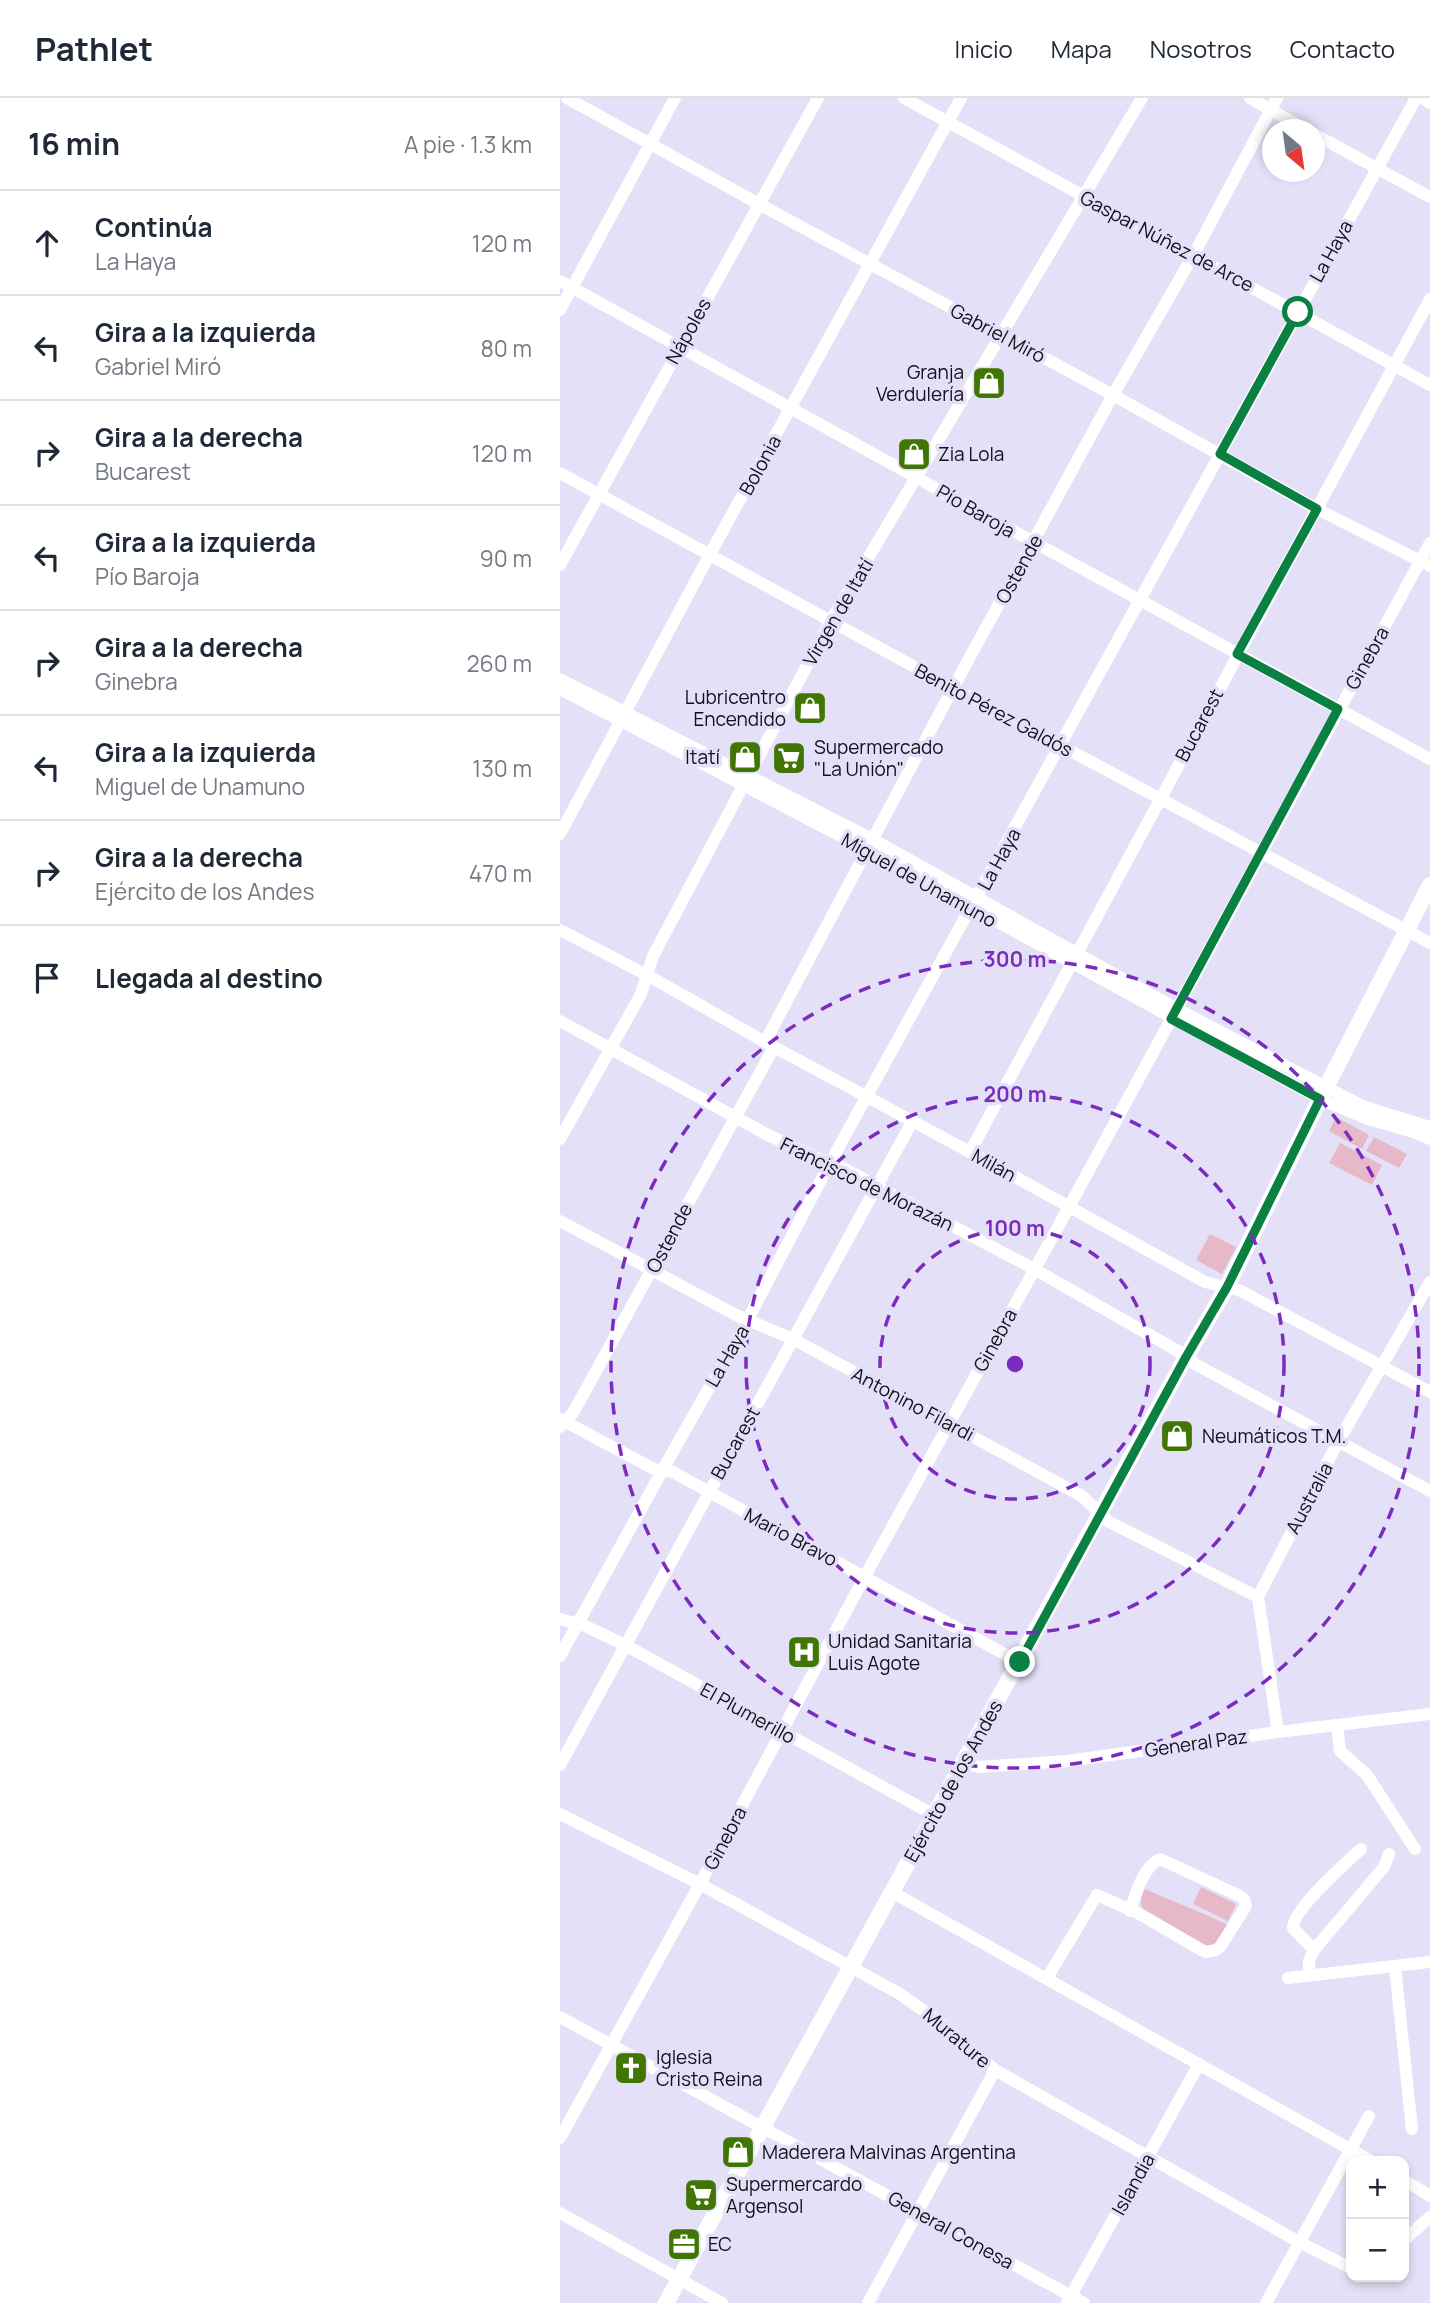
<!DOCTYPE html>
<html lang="es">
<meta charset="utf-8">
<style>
body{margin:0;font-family:Manrope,sans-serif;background:#f2f2f3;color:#1f2937}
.controls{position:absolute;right:21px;bottom:21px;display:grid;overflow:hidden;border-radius:14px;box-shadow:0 4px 10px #0003}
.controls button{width:63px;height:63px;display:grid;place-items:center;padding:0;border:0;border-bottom:2px solid #e0e1e3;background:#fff;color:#1f2937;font:35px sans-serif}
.compass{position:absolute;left:702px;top:21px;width:63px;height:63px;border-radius:50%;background:#fff;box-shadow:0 4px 10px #0003;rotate:151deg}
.stop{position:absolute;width:21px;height:21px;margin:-16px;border:5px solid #0b8043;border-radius:50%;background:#fff}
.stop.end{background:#0b8043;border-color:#fff;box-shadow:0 2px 7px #0008}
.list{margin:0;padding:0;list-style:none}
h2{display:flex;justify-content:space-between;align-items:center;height:91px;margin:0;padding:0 28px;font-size:30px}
h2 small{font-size:23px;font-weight:400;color:#747a83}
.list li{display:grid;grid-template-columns:46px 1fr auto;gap:21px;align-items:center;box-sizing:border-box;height:105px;padding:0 28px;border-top:2px solid #e0e1e3}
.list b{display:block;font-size:26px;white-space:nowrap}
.list p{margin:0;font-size:23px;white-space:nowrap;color:#747a83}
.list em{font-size:23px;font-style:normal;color:#747a83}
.icon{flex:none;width:38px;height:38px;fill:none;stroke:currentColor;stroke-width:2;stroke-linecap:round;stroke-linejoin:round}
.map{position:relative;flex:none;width:870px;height:2205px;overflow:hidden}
header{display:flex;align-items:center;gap:42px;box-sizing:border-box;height:98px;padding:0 35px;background:#fff;border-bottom:2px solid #e0e1e3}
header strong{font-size:33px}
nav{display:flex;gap:38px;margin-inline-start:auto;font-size:24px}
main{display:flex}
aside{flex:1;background:#fff}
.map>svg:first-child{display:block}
</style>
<header>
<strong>Pathlet</strong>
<nav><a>Inicio</a><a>Mapa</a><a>Nosotros</a><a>Contacto</a></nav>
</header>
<main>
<aside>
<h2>16 min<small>A pie · 1.3 km</small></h2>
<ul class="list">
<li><svg class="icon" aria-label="ahead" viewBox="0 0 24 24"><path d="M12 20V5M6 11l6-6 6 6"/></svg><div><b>Continúa</b><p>La Haya</p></div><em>120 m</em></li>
<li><svg class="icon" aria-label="left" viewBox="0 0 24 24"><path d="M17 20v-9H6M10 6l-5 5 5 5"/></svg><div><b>Gira a la izquierda</b><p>Gabriel Miró</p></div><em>80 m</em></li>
<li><svg class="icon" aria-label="right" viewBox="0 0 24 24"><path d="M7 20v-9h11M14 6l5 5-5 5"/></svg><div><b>Gira a la derecha</b><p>Bucarest</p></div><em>120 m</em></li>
<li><svg class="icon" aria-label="left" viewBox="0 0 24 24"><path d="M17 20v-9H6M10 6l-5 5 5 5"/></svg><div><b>Gira a la izquierda</b><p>Pío Baroja</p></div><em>90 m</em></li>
<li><svg class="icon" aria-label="right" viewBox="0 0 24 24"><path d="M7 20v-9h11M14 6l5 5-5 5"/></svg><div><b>Gira a la derecha</b><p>Ginebra</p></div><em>260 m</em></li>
<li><svg class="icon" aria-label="left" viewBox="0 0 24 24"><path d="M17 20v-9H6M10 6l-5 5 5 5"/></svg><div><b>Gira a la izquierda</b><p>Miguel de Unamuno</p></div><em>130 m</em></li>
<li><svg class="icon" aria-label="right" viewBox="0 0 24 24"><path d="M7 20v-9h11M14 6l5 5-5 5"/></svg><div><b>Gira a la derecha</b><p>Ejército de los Andes</p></div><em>470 m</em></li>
<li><svg class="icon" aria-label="arrive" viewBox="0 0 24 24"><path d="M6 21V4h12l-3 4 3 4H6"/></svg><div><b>Llegada al destino</b></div></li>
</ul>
</aside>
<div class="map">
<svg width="870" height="2205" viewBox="0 0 870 2205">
<rect width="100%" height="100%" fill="#e3e0f8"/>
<g fill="#e6b8c8">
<path d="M776,1019L809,1037L802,1051L769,1033Z"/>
<path d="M814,1039L847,1056L839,1070L806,1053Z"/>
<path d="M780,1045L822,1067L812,1087L769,1065Z"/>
<path d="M650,1136L676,1149L662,1176L636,1162Z"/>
<path d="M641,1789L676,1806L668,1823L633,1806Z"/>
<path d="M585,1791C612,1803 639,1813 666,1826L669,1830L660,1844L649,1849L587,1817C579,1807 580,1802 585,1791Z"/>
</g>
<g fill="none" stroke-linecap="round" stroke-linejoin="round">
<g stroke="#fff" stroke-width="12">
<path d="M7,0L199,106L553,297L757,411L870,468"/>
<path d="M344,0L870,287"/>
<path d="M690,0L746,32"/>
<path d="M862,0L870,5"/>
<path d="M754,36L870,99"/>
<path d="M0,183C290,342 579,504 870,661"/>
<path d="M0,212L115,0"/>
<path d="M0,375L393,590L870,845"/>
<path d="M0,467L258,0"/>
<path d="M0,581L312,741L617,911L766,989L805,1009L870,1029"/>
<path d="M0,591L307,752L760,1001L808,1021L853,1034L870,1041"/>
<path d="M0,736L150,456L401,0"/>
<path d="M0,832L87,877L214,949L410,1054L645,1184L681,1193L870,1294"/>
<path d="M0,923L206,1036L263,1063L283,1070L474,1171L618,1253L635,1266L870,1393"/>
<path d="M205,944L393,590L553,297L634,156L717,0"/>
<path d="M0,1041L81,896L93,858L270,524L582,0"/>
<path d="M410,1054L870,201"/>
<path d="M0,1123L176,1217L233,1241L522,1398L549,1424L698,1499"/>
<path d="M0,1321L94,1371L113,1374L459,1564"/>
<path d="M0,1329L13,1315L214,949"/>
<path d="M0,1521L23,1527L65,1547L374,1717"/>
<path d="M0,1558L102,1373L188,1221L270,1065L856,0"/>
<path d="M777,1627L780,1653L807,1677L855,1751"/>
<path d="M718,1634L698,1499L778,1344L870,1184"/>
<path d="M402,1665L419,1669L507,1663L718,1634L870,1616"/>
<path d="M0,1667L352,1024"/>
<path d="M0,1716L140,1786L340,1896L381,1925L435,1972L739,2144L791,2170"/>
<path d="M332,1794L811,2063"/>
<path d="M754,1852L733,1830C732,1812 786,1765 801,1751"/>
<path d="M835,1869L852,2031"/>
<path d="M749,1877V1863L754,1852L824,1769L829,1756"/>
<path d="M487,1880L537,1797L578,1815L645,1854L656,1852L660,1849L686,1808L684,1801L680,1798L600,1761C583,1769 576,1795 570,1813"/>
<path d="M728,1880L870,1864"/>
<path d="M0,1919L524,2205"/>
<path d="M0,2040L140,1786L305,1478L509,1109L870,445"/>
<path d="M844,2082L870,2098"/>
<path d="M0,2115L162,2205"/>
<path d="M844,2142L870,2119"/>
<path d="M308,2205L435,1972"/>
<path d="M507,2205L639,1966"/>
<path d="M706,2205L809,2018"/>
</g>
<path stroke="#fff" stroke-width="16" d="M106,2205L626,1259L667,1189L760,1001L870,787"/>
</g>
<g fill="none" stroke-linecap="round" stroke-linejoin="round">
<path stroke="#0b8043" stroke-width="9" d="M460,1564L626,1259L667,1189L760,1001L611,921L778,611L677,556L757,411L660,356L738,214"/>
</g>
<g fill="none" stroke="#7b2cbf" stroke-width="3.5" stroke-dasharray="12 9">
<circle cx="455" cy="1266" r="135"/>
<circle cx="455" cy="1266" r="269"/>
<circle cx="455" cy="1266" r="404"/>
</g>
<defs>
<g id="shop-square" transform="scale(1.75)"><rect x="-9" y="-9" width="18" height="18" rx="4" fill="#417604" stroke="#e3e0f8"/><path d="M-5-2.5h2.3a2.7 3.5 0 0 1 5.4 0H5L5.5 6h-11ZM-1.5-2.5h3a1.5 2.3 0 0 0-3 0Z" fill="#fff"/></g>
<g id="supermarket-square" transform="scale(1.75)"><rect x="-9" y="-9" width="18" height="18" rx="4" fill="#417604" stroke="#e3e0f8"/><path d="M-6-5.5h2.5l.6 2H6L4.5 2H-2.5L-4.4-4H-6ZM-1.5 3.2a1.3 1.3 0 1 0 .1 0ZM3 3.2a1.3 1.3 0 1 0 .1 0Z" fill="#fff"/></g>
<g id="hospital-square" transform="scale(1.75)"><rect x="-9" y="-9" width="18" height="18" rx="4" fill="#417604" stroke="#e3e0f8"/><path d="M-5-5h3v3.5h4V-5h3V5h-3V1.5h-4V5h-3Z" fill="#fff"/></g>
<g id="church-square" transform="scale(1.75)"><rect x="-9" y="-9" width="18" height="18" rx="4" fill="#417604" stroke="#e3e0f8"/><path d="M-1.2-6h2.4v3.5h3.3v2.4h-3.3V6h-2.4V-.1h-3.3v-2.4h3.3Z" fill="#fff"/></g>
<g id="office-square" transform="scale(1.75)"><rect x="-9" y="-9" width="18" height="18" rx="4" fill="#417604" stroke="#e3e0f8"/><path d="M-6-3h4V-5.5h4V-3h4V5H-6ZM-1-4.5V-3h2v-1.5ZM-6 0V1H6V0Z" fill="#fff"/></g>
</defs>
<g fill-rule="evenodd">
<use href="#shop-square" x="429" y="285"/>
<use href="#shop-square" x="354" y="356"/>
<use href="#shop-square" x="250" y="610"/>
<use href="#shop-square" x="185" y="659"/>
<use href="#supermarket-square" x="229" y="660"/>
<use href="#shop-square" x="617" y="1338"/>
<use href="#hospital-square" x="244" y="1554"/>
<use href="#church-square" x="71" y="1970"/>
<use href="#shop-square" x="178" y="2054"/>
<use href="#supermarket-square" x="141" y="2097"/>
<use href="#office-square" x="124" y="2146"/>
</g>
<g text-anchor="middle" stroke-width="7" stroke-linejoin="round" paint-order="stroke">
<g font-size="19" fill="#121019" stroke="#e3e0f8">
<text transform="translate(607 143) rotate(28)" y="7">Gaspar Núñez de Arce</text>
<text transform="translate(771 153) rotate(-61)" y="7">La Haya</text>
<text transform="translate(128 233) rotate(-61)" y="7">Nápoles</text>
<text transform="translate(438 235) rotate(28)" y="7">Gabriel Miró</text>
<text transform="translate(200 367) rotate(-61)" y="7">Bolonia</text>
<text transform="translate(416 413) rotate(30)" y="7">Pío Baroja</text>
<text transform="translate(459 471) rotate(-61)" y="7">Ostende</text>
<text transform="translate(278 514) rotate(-60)" y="7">Virgen de Itatí</text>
<text transform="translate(807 560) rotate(-61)" y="7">Ginebra</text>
<text transform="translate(434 612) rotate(28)" y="7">Benito Pérez Galdós</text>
<text transform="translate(639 627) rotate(-62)" y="7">Bucarest</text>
<text transform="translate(439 761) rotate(-61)" y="7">La Haya</text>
<text transform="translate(359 782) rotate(29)" y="7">Miguel de Unamuno</text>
<text transform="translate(434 1067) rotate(29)" y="7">Milán</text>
<text transform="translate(307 1086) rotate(26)" y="7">Francisco de Morazán</text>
<text transform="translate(109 1140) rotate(-62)" y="7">Ostende</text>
<text transform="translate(435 1242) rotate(-61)" y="7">Ginebra</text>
<text transform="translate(167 1258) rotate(-60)" y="7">La Haya</text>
<text transform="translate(353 1306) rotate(28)" y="7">Antonino Filardi</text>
<text transform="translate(175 1345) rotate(-61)" y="7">Bucarest</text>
<text transform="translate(749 1400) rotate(-62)" y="7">Australia</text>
<text transform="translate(231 1439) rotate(28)" y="7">Mario Bravo</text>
<text transform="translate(188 1615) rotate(29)" y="7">El Plumerillo</text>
<text transform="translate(636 1645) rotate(-8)" y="7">General Paz</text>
<text transform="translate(393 1683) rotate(-61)" y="7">Ejército de los Andes</text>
<text transform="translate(165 1740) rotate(-62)" y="7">Ginebra</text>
<text transform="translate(397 1940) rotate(40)" y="7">Murature</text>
<text transform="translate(573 2086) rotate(-61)" y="7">Islandia</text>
<text transform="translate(391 2132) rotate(29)" y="7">General Conesa</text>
</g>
<g font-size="19" fill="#121019" stroke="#e3e0f8" text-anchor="start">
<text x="404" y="281" text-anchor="end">Granja<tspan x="404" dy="22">Verdulería</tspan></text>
<text x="378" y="363">Zia Lola</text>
<text x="226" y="606" text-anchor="end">Lubricentro<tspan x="226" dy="22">Encendido</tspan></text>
<text x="254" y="656">Supermercado<tspan x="254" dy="22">"La Unión"</tspan></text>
<text x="160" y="666" text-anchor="end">Itatí</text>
<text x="642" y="1345">Neumáticos T.M.</text>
<text x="268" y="1550">Unidad Sanitaria<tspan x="268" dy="22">Luis Agote</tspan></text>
<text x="96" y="1966">Iglesia<tspan x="96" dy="22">Cristo Reina</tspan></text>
<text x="202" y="2061">Maderera Malvinas Argentina</text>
<text x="166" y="2093">Supermercardo<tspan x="166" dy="22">Argensol</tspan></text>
<text x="148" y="2153">EC</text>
</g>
</g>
<circle cx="455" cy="1266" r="10" fill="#7b2cbf" stroke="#e3e0f8" stroke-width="3.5"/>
<g font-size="21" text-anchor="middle" font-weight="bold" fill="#7b2cbf" stroke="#e3e0f8" stroke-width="7" stroke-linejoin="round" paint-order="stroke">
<text x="455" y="869">300 m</text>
<text x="455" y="1004">200 m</text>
<text x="455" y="1138">100 m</text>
</g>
</svg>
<div class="controls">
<button>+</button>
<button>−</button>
</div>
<svg class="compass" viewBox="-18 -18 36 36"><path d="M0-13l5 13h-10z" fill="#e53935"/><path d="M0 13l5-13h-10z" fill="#747a83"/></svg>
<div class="stop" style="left:738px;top:214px"></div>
<div class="stop end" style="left:460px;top:1564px"></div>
</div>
</main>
